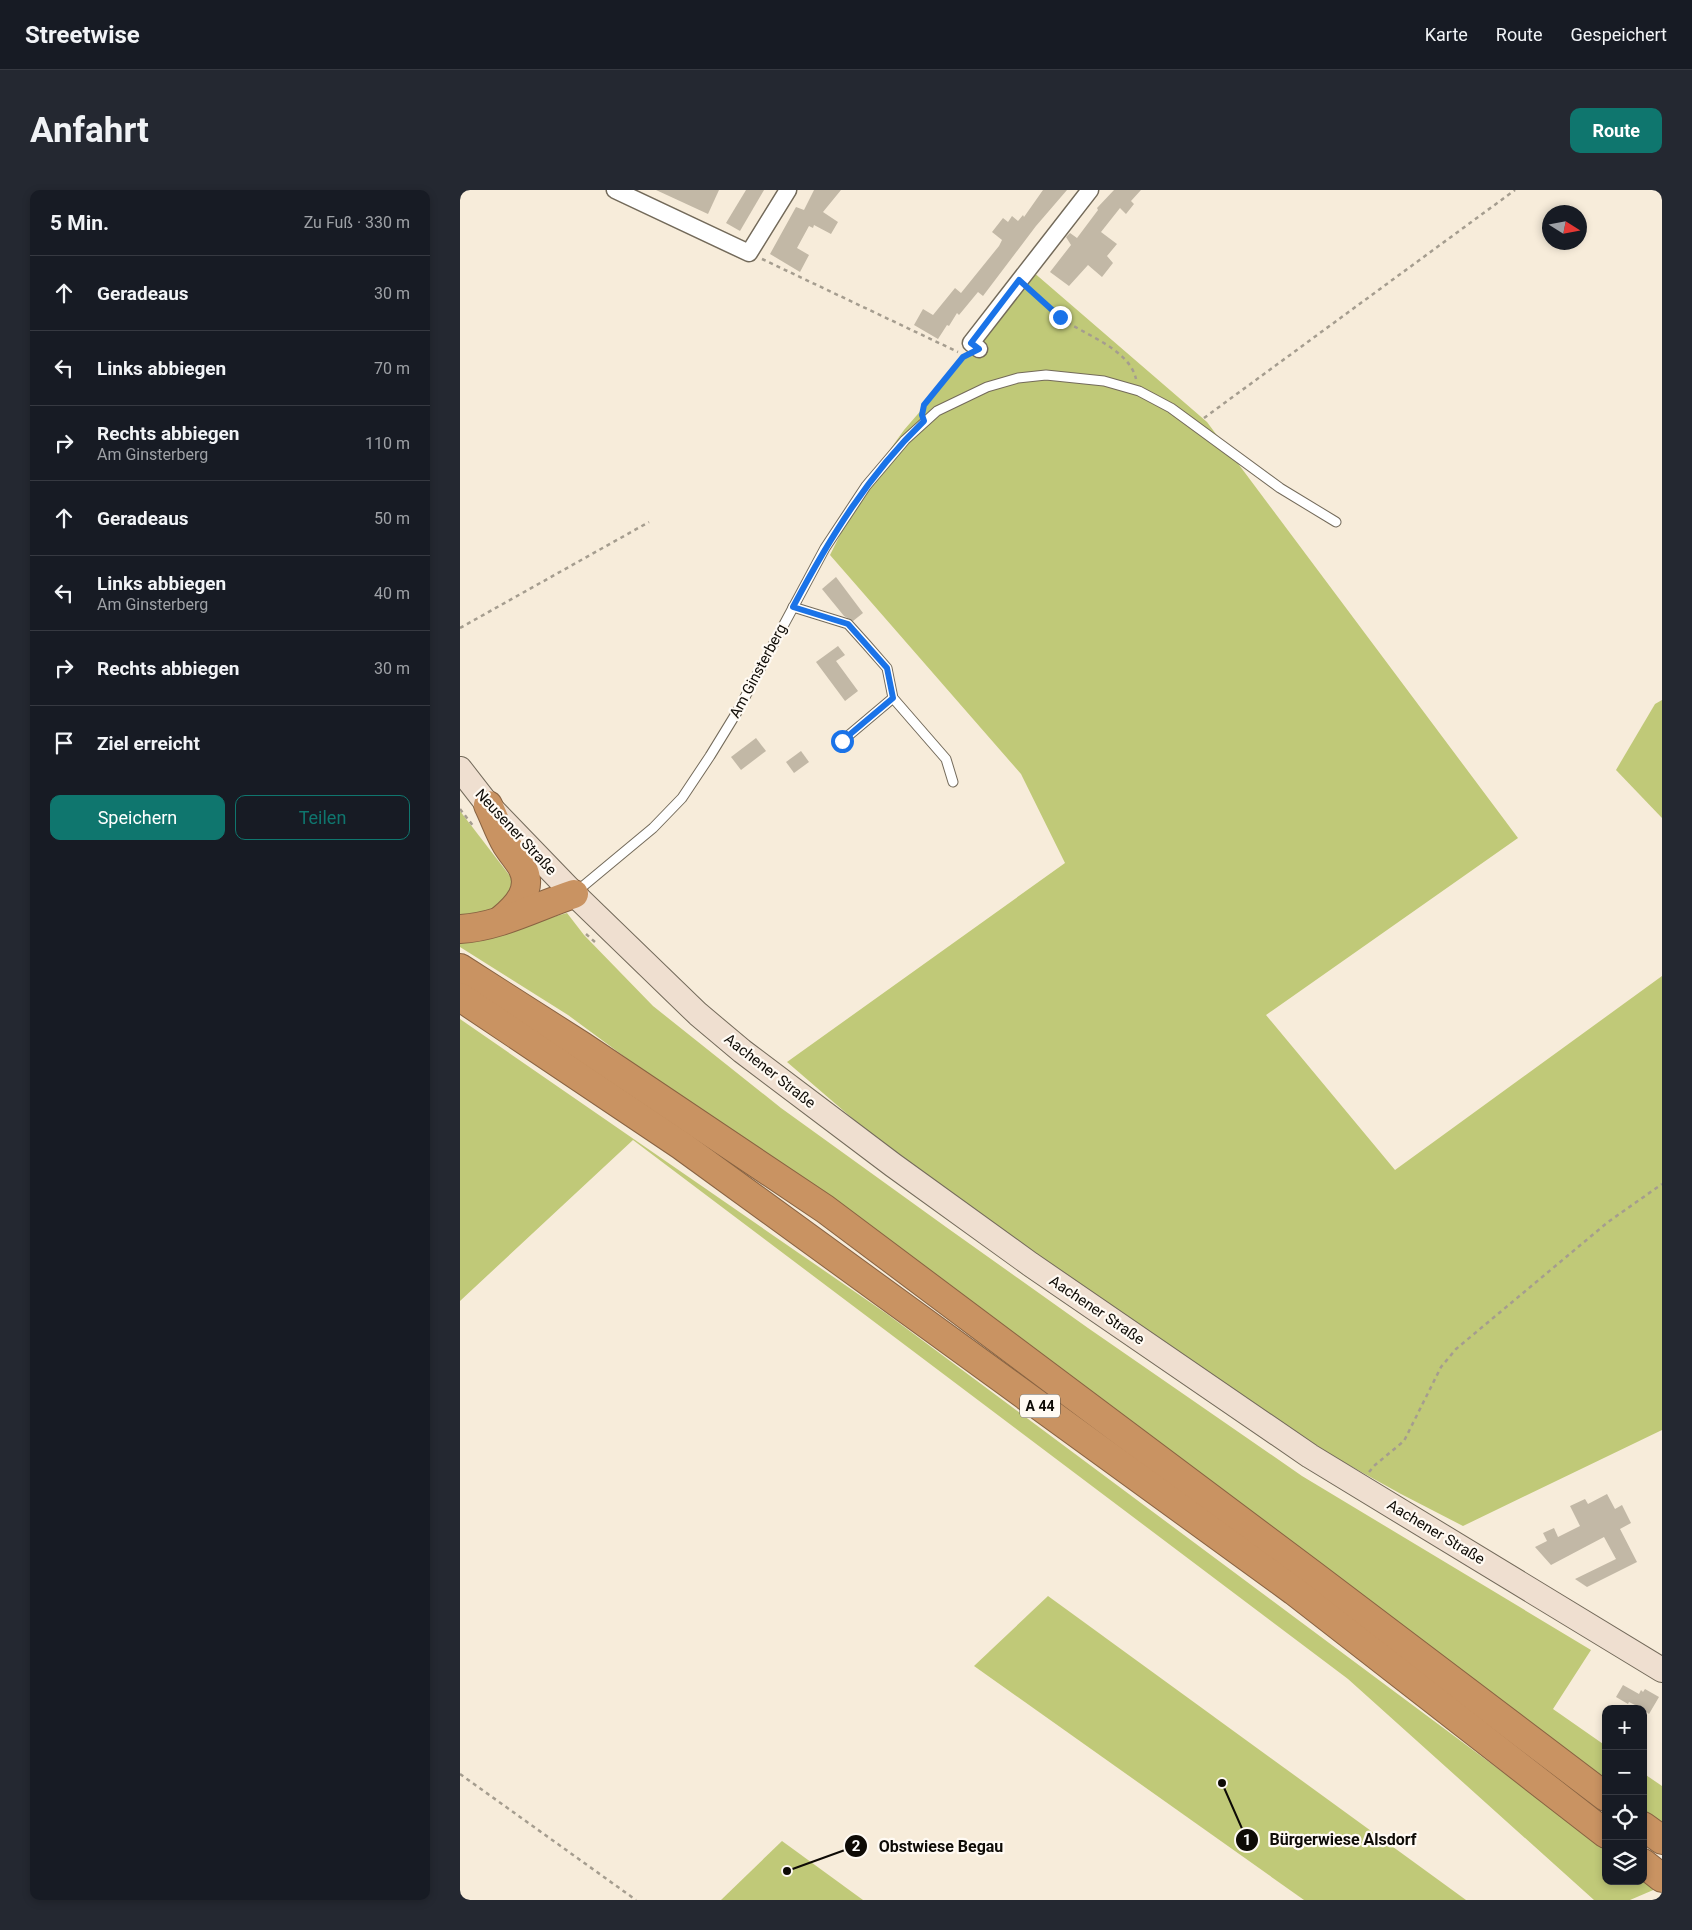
<!DOCTYPE html>
<html lang="de">
<meta charset="utf-8">
<style>
body{margin:0;font-family:Roboto,sans-serif;background:#242831;color:#f1f3f6}
.controls{position:absolute;right:15px;bottom:15px;display:grid;overflow:hidden;border-radius:10px;box-shadow:0 2px 8px #0003}
.controls button{width:45px;height:45px;display:grid;place-items:center;padding:0;border:0;border-bottom:1px solid #363941;background:#171b24;color:#f1f3f6;font:25px sans-serif}
.compass{position:absolute;left:1082px;top:15px;width:45px;height:45px;border-radius:50%;background:#171b24;box-shadow:0 2px 8px #0003;rotate:101deg}
.stop{position:absolute;width:15px;height:15px;margin:-11px;border:4px solid #1a73e8;border-radius:50%;background:#fff}
.stop.end{background:#1a73e8;border-color:#fff;box-shadow:0 1px 5px #0008}
.list{margin:0;padding:0;list-style:none}
h2{display:flex;justify-content:space-between;align-items:center;height:65px;margin:0;padding:0 20px;font-size:21px}
h2 small{font-size:16px;font-weight:400;color:#9ea1a6}
.list li{display:grid;grid-template-columns:32px 1fr auto;gap:15px;align-items:center;box-sizing:border-box;height:75px;padding:0 20px;border-top:1px solid #363941}
.list b{display:block;font-size:19px;white-space:nowrap}
.list p{margin:0;font-size:16px;white-space:nowrap;color:#9ea1a6}
.list em{font-size:16px;font-style:normal;color:#9ea1a6}
.actions{display:flex;gap:10px;padding:15px 20px}
.actions a{flex:1;padding:11px 0;border:1px solid #0f766e;border-radius:10px;text-align:center;font-size:18px;color:#0f766e}
.actions .main{background:#0f766e;color:#fff}
.icon{flex:none;width:28px;height:28px;fill:none;stroke:currentColor;stroke-width:2;stroke-linecap:round;stroke-linejoin:round}
.map{position:relative;flex:none;width:1202px;height:1710px;overflow:hidden;border-radius:10px}
header{display:flex;align-items:center;gap:30px;box-sizing:border-box;height:70px;padding:0 25px;background:#171b24;border-bottom:1px solid #363941}
header strong{font-size:24px}
nav{display:flex;gap:28px;margin-inline-start:auto;font-size:18px}
.intro{display:flex;align-items:center;justify-content:space-between;box-sizing:border-box;height:120px;padding:0 30px}
h1{margin:0;font-size:35px}
.button{padding:12px 22px;border-radius:10px;background:#0f766e;color:#fff;font-size:18px;font-weight:700}
main{display:flex;gap:30px;padding:0 30px}
aside{flex:1;background:#171b24;border-radius:10px;box-shadow:0 2px 8px #0003}
.map>svg:first-child{display:block}
</style>
<header>
<strong>Streetwise</strong>
<nav><a>Karte</a><a>Route</a><a>Gespeichert</a></nav>
</header>
<div class="intro"><h1>Anfahrt</h1><a class="button">Route</a></div>
<main>
<aside>
<h2>5 Min.<small>Zu Fuß · 330 m</small></h2>
<ul class="list">
<li><svg class="icon" aria-label="ahead" viewBox="0 0 24 24"><path d="M12 20V5M6 11l6-6 6 6"/></svg><div><b>Geradeaus</b></div><em>30 m</em></li>
<li><svg class="icon" aria-label="left" viewBox="0 0 24 24"><path d="M17 20v-9H6M10 6l-5 5 5 5"/></svg><div><b>Links abbiegen</b></div><em>70 m</em></li>
<li><svg class="icon" aria-label="right" viewBox="0 0 24 24"><path d="M7 20v-9h11M14 6l5 5-5 5"/></svg><div><b>Rechts abbiegen</b><p>Am Ginsterberg</p></div><em>110 m</em></li>
<li><svg class="icon" aria-label="ahead" viewBox="0 0 24 24"><path d="M12 20V5M6 11l6-6 6 6"/></svg><div><b>Geradeaus</b></div><em>50 m</em></li>
<li><svg class="icon" aria-label="left" viewBox="0 0 24 24"><path d="M17 20v-9H6M10 6l-5 5 5 5"/></svg><div><b>Links abbiegen</b><p>Am Ginsterberg</p></div><em>40 m</em></li>
<li><svg class="icon" aria-label="right" viewBox="0 0 24 24"><path d="M7 20v-9h11M14 6l5 5-5 5"/></svg><div><b>Rechts abbiegen</b></div><em>30 m</em></li>
<li><svg class="icon" aria-label="arrive" viewBox="0 0 24 24"><path d="M6 21V4h12l-3 4 3 4H6"/></svg><div><b>Ziel erreicht</b></div></li>
</ul>
<div class="actions"><a class="main">Speichern</a><a>Teilen</a></div>
</aside>
<div class="map">
<svg width="1202" height="1710" viewBox="0 0 1202 1710">
<rect width="100%" height="100%" fill="#f7ecda"/>
<g fill="#c0c978">
<path d="M572,81L747,232L1058,648L806,825L935,980L1202,786V1240L1003,1336L941,1304L840,1248L738,1181L414,947L327,872L605,673L561,584L370,365L406,293L444,240L496,180Z"/>
<path d="M1202,510V628L1156,580L1195,514Z"/>
<path d="M0,621L57,695L45,717L0,728Z"/>
<path d="M107,723L124,745L193,816L321,918L486,1037L628,1138L842,1286L1131,1460L1093,1519L1146,1556V1591L108,825L0,757V753Z"/>
<path d="M0,829L427,1124L1146,1659V1691H1183V1687L1198,1698L1170,1710H1134L888,1489L173,950L0,1111Z"/>
<path d="M588,1406L1006,1710H844L514,1476Z"/>
<path d="M1183,1583L1202,1596V1633L1183,1619Z"/>
<path d="M322,1651L403,1710H261Z"/>
</g>
<g fill="#c2b8a6">
<path d="M196,0H259L248,24Z"/>
<path d="M286,0H304L280,41L266,33Z"/>
<path d="M354,0H381L363,22L378,32L371,44L354,35L353,38L349,36L337,58L349,65L340,82L310,64L336,17L344,20Z"/>
<path d="M583,0H607L576,36L523,106L518,102L499,125L497,123L489,136L487,135L478,149L454,135L463,119L473,125L495,98L501,103L539,56L542,50L532,42L543,28L548,32L552,26L558,31L563,25L564,27Z"/>
<path d="M654,0H681L671,11L674,14L666,24L660,18L641,42L657,54L647,66L653,73L642,87L628,75L609,96L590,82L611,55L606,47L610,43L617,48L638,20L637,18Z"/>
<path d="M376,387L403,423L393,431L384,426L362,399Z"/>
<path d="M378,456L385,465L376,471L398,501L385,511L356,472Z"/>
<path d="M296,548L306,561L281,580L271,567Z"/>
<path d="M341,561L349,572L334,583L326,572Z"/>
<path d="M1147,1304L1155,1319L1162,1315L1171,1333L1160,1339L1177,1372L1127,1397L1115,1389L1156,1369L1144,1347L1091,1375L1075,1357L1087,1351L1083,1343L1094,1338L1098,1347L1120,1336L1110,1316L1125,1309L1128,1314Z"/>
<path d="M1163,1495L1179,1504L1181,1500L1183,1502L1185,1499L1199,1507L1189,1524L1183,1519L1169,1512L1168,1514L1156,1507Z"/>
</g>
<g fill="none" stroke-linecap="round" stroke-linejoin="round">
<g stroke="#736a5a" stroke-width="11">
<g id="lane">
<path d="M333,417L388,434L406,454L427,478L433,508L486,569L493,592"/>
<path d="M382,551L433,508"/>
<path d="M116,702L193,638L222,608L250,566L277,522L365,358L406,296L445,250L477,221L527,197L558,188L586,185L644,191L679,201L711,218L820,298L876,332"/>
</g>
</g>
<g stroke="#736a5a" stroke-width="19">
<g id="street">
<path d="M155,0L289,63L328,0"/>
<path d="M519,159L511,153L630,0"/>
</g>
</g>
<g stroke="#736a5a" stroke-width="26">
<path id="secondary" d="M0,579L28,615L114,704L238,824L282,861L433,975L570,1074L850,1266L1202,1480"/>
</g>
<g stroke="#886342" stroke-width="30">
<g id="highway">
<path d="M28,615C34,627 39,642 46,654C51,662 57,669 62,677C74,699 57,717 41,730"/>
<path d="M0,739C39,737 77,716 114,704"/>
<path d="M0,778L122,856L365,1019L853,1385L1146,1607"/>
<path d="M0,807L222,956L834,1401L1146,1644"/>
<path d="M1183,1636L1202,1650"/>
<path d="M1183,1673L1202,1688"/>
</g>
</g>
<g stroke="#a59d8f" stroke-width="2.5" stroke-dasharray="4 4" stroke-linecap="butt">
<path d="M302,69L498,162"/>
<path d="M571,101C581,109 590,119 600,127C623,145 669,158 676,189"/>
<path d="M463,219L464,215L504,167"/>
<path d="M744,228L1055,0"/>
<path d="M0,438L189,332"/>
<path d="M0,619L14,637"/>
<path d="M126,744L135,752"/>
<path d="M909,1282L915,1275L944,1251L981,1177L996,1159L1148,1032L1202,994"/>
<path d="M0,1584L176,1710"/>
</g>
<use href="#lane" stroke="#fff" stroke-width="9"/>
<use href="#street" stroke="#fff" stroke-width="16"/>
<use href="#secondary" stroke="#efdfd0" stroke-width="24"/>
<use href="#highway" stroke="#c99362" stroke-width="28"/>
</g>
<g fill="none" stroke-linecap="round" stroke-linejoin="round">
<path stroke="#1a73e8" stroke-width="6" d="M382,551L433,508L427,478L388,434L333,417C369,349 408,285 464,231L462,225L464,215L503,167L519,159L511,153L559,90L600,127"/>
</g>
<g text-anchor="middle" stroke-width="4.5" stroke-linejoin="round" paint-order="stroke">
<rect fill="#fffaf3" stroke="#56534d" stroke-width="1" x="560" y="1204.5" width="40" height="23" rx="4"/>
<g font-size="14" font-weight="bold" fill="#0e0b06">
<text x="580" y="1221">A 44</text>
</g>
<g font-size="15" fill="#0e0b06" stroke="#fffaf3">
<text transform="translate(298 481) rotate(-62)" y="5">Am Ginsterberg</text>
<text transform="translate(56 642) rotate(47)" y="5">Neusener Straße</text>
<text transform="translate(310 881) rotate(38)" y="5">Aachener Straße</text>
<text transform="translate(637 1120) rotate(34)" y="5">Aachener Straße</text>
<text transform="translate(976 1342) rotate(31)" y="5">Aachener Straße</text>
</g>
</g>
<path fill="none" stroke="#0e0b06" stroke-width="2" d="M762 1593L787 1650M327 1681L396 1656"/>
<g fill="#0e0b06" stroke="#fffaf3" stroke-width="2">
<circle cx="762" cy="1593" r="5"/>
<circle cx="327" cy="1681" r="5"/>
<circle cx="787" cy="1650" r="12"/>
<circle cx="396" cy="1656" r="12"/>
</g>
<g font-size="15" text-anchor="middle" font-weight="bold" fill="#fff">
<text x="787" y="1655">1</text>
<text x="396" y="1661">2</text>
</g>
<g font-size="16" text-anchor="middle" font-weight="bold" fill="#0e0b06" stroke="#fffaf3" stroke-width="4.5" stroke-linejoin="round" paint-order="stroke">
<text x="883" y="1655">Bürgerwiese Alsdorf</text>
<text x="481" y="1662">Obstwiese Begau</text>
</g>
</svg>
<div class="controls">
<button>+</button>
<button>−</button>
<button><svg class="icon" aria-label="locate" viewBox="0 0 24 24"><circle cx="12" cy="12" r="6"/><path d="M12 2v4M12 18v4M2 12h4M18 12h4"/></svg></button>
<button><svg class="icon" aria-label="layers" viewBox="0 0 24 24"><path d="M12 4l9 5-9 5-9-5zM3 14l9 5 9-5"/></svg></button>
</div>
<svg class="compass" viewBox="-18 -18 36 36"><path d="M0-13l5 13h-10z" fill="#e53935"/><path d="M0 13l5-13h-10z" fill="#9ea1a6"/></svg>
<div class="stop" style="left:382px;top:551px"></div>
<div class="stop end" style="left:600px;top:127px"></div>
</div>
</main>
